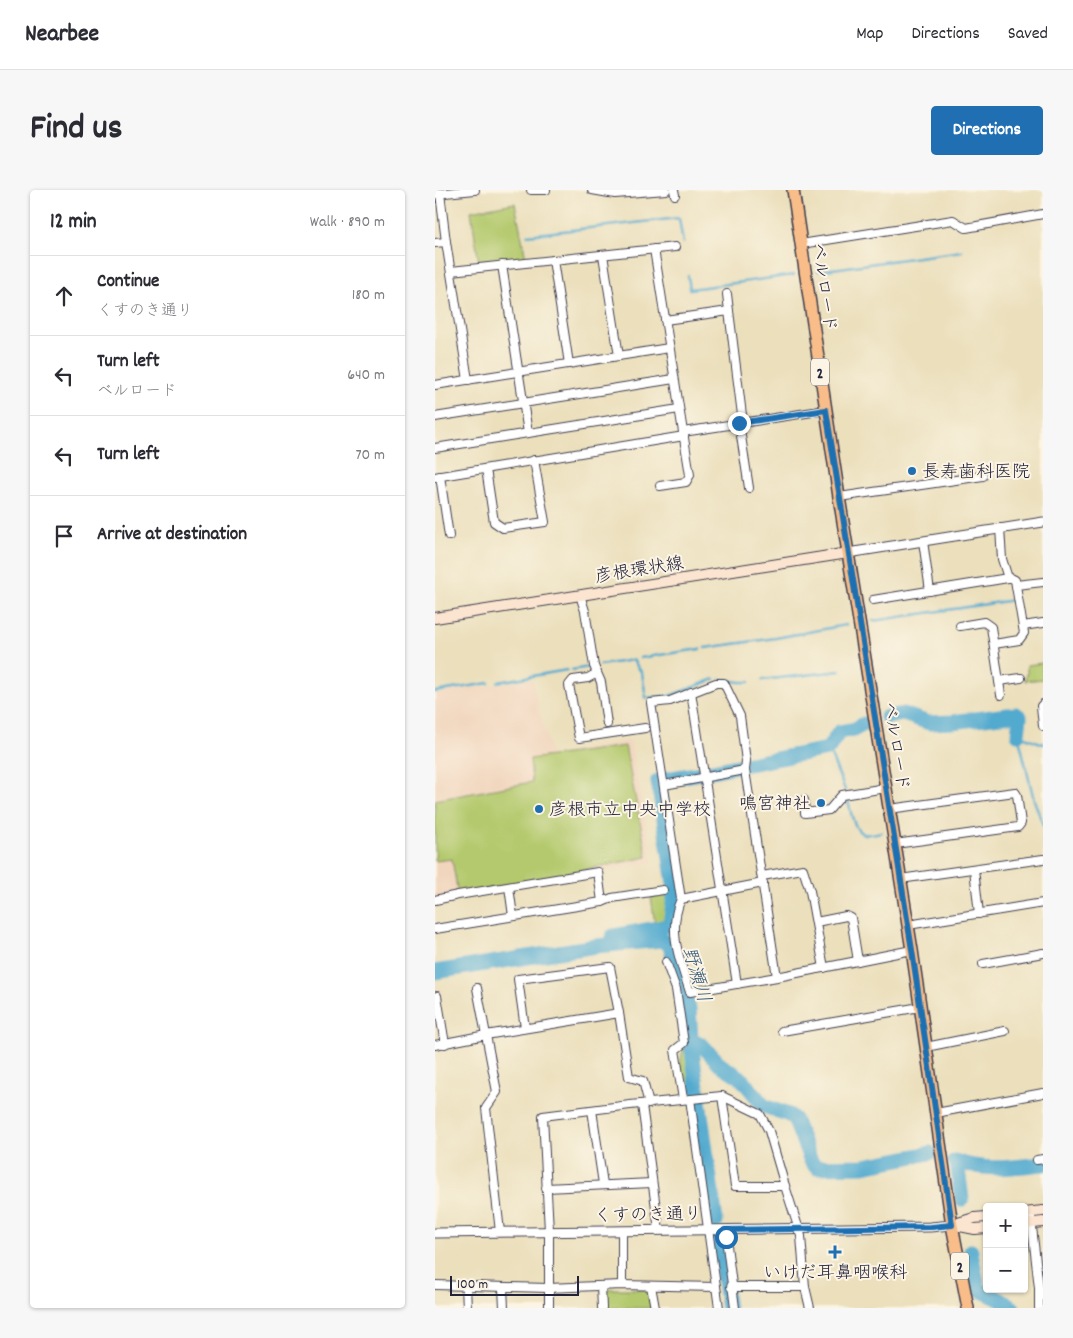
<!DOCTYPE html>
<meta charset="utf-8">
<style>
body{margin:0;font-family:Dekko,"Klee One",sans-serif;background:#f7f7f7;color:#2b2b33}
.controls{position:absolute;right:15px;bottom:15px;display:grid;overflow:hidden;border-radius:5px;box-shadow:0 1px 4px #0004}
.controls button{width:45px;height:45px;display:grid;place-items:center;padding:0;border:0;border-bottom:1px solid #e1e1e2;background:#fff;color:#2b2b33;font:25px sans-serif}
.scale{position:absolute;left:15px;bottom:12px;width:129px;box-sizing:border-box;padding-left:5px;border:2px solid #22223b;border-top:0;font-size:14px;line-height:18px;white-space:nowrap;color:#22223b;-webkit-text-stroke:4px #fcf5e5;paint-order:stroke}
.stop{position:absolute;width:15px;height:15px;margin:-11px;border:4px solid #1f6fb2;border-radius:50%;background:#fff}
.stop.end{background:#1f6fb2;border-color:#fff;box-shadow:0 1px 5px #0008}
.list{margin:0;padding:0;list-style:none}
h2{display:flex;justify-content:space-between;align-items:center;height:65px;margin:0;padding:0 20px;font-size:21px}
h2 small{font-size:16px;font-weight:400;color:#7c7c81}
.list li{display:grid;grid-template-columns:32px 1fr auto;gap:15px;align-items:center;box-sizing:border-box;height:80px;padding:0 20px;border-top:1px solid #e1e1e2}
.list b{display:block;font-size:19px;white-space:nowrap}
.list p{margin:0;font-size:16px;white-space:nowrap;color:#7c7c81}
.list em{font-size:16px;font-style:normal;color:#7c7c81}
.icon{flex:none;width:28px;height:28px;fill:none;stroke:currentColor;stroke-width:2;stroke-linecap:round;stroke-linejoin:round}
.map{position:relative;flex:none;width:608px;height:1118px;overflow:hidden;border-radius:5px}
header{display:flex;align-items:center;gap:30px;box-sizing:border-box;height:70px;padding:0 25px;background:#fff;border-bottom:1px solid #e1e1e2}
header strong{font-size:24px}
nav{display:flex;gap:28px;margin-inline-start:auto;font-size:18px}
.intro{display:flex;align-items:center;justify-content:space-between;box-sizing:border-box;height:120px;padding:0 30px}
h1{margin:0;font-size:35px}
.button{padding:12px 22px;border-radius:5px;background:#1f6fb2;color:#fff;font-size:18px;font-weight:700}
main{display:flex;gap:30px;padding:0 30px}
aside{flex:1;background:#fff;border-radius:5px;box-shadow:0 1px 4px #0004}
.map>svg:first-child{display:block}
</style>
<header>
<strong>Nearbee</strong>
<nav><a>Map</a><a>Directions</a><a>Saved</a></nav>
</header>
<div class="intro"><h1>Find us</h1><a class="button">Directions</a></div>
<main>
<aside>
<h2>12 min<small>Walk · 890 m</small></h2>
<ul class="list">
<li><svg class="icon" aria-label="ahead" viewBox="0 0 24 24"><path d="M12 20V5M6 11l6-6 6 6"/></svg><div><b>Continue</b><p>くすのき通り</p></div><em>180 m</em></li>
<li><svg class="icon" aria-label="left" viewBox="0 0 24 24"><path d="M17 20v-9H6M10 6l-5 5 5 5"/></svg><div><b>Turn left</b><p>ベルロード</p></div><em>640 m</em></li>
<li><svg class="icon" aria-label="left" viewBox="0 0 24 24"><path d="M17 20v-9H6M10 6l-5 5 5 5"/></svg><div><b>Turn left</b></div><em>70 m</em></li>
<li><svg class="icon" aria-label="arrive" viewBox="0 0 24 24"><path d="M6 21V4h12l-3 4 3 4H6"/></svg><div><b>Arrive at destination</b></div></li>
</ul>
</aside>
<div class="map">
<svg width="608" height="1118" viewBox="0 0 608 1118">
<rect width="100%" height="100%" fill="#fcf5e5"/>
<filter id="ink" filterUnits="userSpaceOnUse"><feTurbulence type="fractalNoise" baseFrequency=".02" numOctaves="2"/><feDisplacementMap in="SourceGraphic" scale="10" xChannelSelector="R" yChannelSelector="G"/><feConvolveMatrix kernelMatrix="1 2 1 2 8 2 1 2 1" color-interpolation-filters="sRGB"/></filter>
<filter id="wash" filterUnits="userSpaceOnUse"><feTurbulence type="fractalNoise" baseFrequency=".0096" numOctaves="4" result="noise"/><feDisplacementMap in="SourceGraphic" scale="20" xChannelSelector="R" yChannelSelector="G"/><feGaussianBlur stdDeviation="1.12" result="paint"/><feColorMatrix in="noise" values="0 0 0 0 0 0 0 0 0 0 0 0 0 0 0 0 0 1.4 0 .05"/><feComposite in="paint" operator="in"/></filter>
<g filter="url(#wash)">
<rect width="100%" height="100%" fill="#ebdfbc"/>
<path fill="#f1d5bd" d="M97,489L116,566L195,550L218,672L0,709V504Z"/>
<g fill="#b4c96d" stroke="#6b7654">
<path d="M80,13L91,69L44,73L36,21Z"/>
<path d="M608,473V489L590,491L592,483V475Z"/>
<path d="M190,556L212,667L23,705L17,669L0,671V610L97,592L95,569Z"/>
<path d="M234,704C232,717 235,732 220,734L216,707Z"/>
<path d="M252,856L259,904H256L249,900C247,885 242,870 250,857Z"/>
<path d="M173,1099H209L214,1102L216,1118H170L169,1102Z"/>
</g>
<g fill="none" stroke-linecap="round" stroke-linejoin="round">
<g stroke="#52aacf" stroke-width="2.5">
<path d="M92,45L244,28L248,53"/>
<path d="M383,81L527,61"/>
<path d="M253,86L255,99L359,85"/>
<path d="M438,431L579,410"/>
<path d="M270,458L341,448L411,435"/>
<path d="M205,468L265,459"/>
<path d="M165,475L198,470L207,483L211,508L234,506L280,489"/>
<path d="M137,480L154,477"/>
<path d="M286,489L305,492H314"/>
<path d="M327,490L405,481"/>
<path d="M63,492L132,480"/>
<path d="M0,502L54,493"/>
<path d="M608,554L583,544L599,610L608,635"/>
<path d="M390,560L395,563L410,600"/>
<path d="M412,607C415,616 418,642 429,644C434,645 441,643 446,642"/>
</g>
<g stroke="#52aacf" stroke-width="15">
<path d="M452,527L468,524L494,533L517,532L581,524L585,527L583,544"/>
<path d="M314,574L393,559L404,542L420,539L429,534"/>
<path d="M272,582L307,575"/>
<path d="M232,589L266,583"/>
<path d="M178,746L232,736L235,734L240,700L223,591L225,590"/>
<path d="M0,782L161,756L227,750L235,755L243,787L254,819L257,861L281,1031"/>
<path d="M256,849L267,855L286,875L305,887L329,916L354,925L359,929L376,971L382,977L429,976L495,963"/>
<path d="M520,971C552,982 575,977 608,974"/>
<path d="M522,972L527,1009"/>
<path d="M283,1049L293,1118"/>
<path d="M536,1061L543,1099L566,1110L578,1118"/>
</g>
</g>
</g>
<g filter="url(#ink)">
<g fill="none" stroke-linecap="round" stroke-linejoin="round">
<g stroke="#403e4e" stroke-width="10">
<g id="minor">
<path d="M96,0H111"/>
<path d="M157,0L180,4L231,0"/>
<path d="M239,0L240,5"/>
<path d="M5,3L11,52L33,190"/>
<path d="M0,4L40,0"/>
<path d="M0,53L11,52"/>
<path d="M366,54L518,30L531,38L608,24"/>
<path d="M219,59L248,242L391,220"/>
<path d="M168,65L184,166"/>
<path d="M118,70L134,174"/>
<path d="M67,75L93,243"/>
<path d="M16,81L240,57"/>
<path d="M292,104L294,121"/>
<path d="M230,130L294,121L308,233"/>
<path d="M0,195L234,158"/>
<path d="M0,227L239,189"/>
<path d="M304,233L314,298"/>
<path d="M0,258L244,219"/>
<path d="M51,279L59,332L68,338L110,332L99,270"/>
<path d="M5,286L14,346"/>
<path d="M0,287L249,246"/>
<path d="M225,296L251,292L255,285L248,242"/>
<path d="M404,307L548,286"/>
<path d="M488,351L495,401"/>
<path d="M581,395L608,392"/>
<path d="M145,405L150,421L159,476L166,492L172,534"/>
<path d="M438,410L573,388"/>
<path d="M525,436L549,432L556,437L566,505"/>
<path d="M588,436L608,433"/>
<path d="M559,454L584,450L589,443L580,390L576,388H573L567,369L565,338"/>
<path d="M162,483L153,488L138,490L134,495L144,548L210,538"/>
<path d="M564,491L586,488"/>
<path d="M256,502L302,794"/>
<path d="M608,514L606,516L608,536"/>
<path d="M229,595L310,580"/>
<path d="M369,610L370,623L394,620L407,605L451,598"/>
<path d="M454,619L580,602L582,605L586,633L583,637L460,654"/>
<path d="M539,679L544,724"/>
<path d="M327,686L368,679L375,701L389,778"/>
<path d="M465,689L608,669"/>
<path d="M74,697L78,726"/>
<path d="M246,709L328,693"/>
<path d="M0,710L23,705L163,682L167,712"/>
<path d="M381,732L411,726L416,728L423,771"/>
<path d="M473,735L608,713"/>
<path d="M0,739L167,712L177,708L228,700"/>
<path d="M231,772L241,799L249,853L240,860L248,909"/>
<path d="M548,774L608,763"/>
<path d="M342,787L310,580L311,571L305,526L289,493H281L235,511L216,513L246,709C232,740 245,771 255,802L342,787L477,760"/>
<path d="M0,807L2,806L10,854"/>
<path d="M90,838L83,789L175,777L184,823"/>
<path d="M347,841L485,817"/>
<path d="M0,855L51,845L42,798"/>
<path d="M491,857L570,841"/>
<path d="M287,906L300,996H350"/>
<path d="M255,909L284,1118"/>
<path d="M207,915L224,1040"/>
<path d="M157,920L168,994"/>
<path d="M501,923L608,903"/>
<path d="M602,970L608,969"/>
<path d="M111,998L217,993"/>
<path d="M596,1028L604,1098V1118"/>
<path d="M290,1040L300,1118"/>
<path d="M65,1042L51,918L62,902L51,845L184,823L194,887L208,891L214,914"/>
<path d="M0,1095L113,1098L187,1095L281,1097"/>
<path d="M187,1095V1041"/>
<path d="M31,1096L32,1118"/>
<path d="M166,1096L167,1118"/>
<path d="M216,1096L220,1118"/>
<path d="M68,1097L69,1118"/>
<path d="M296,1097H370"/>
<path d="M114,1118V1041L108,926L195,915L287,906L325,924L334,941L350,996L366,1046L370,1097L375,1118"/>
</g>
</g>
<g stroke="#403e4e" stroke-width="11">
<g id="tertiary">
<path d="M413,363L608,332"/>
<path d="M0,1043L495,1037L517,1035"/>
</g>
</g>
<g stroke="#403e4e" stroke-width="12">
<g id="secondary">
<path d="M0,428L413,363"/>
<path d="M589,1023L608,1021"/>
<path d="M589,1034L608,1032"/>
<path d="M517,1035L539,1028L552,1027"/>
<path d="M520,1035L540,1039L552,1038"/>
</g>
</g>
<g stroke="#403e4e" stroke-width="14">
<path id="primary" d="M358,0L404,307L477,760L517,1035L533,1118"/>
</g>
<use href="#minor" stroke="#fff" stroke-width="8"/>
<use href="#tertiary" stroke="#fff" stroke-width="9"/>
<use href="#secondary" stroke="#fce5d0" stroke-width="10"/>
<use href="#primary" stroke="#f8bd89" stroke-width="11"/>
</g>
</g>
<g fill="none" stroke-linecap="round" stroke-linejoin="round" filter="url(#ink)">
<path stroke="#1f6fb2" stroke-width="6" d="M291,1047L290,1040L496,1037L517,1035L477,760L391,220L304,233"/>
</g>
<g fill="#1f6fb2" stroke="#fcf5e5" stroke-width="2">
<circle cx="477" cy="281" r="5"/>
<circle cx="386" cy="613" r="5"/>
<circle cx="104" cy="619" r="5"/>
<path d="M397.5 1054.5h5v5h5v5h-5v5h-5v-5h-5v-5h5z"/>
</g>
<g text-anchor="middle" stroke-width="4" stroke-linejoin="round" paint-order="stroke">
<g fill="#fcf5e5" stroke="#63616e" stroke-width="1">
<rect x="376" y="168.5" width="18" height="27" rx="4"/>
<rect x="516" y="1062.5" width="18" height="27" rx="4"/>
</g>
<g font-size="16" font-weight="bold" fill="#22223b">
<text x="385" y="188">2</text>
<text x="525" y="1082">2</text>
</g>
<g font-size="18" fill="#22223b" stroke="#fcf5e5">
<text transform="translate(390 97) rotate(82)" y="6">ベルロード</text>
<text transform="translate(204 379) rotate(-9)" y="6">彦根環状線</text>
<text transform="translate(462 556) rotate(81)" y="6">ベルロード</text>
<text transform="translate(213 1024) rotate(-1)" y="6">くすのき通り</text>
</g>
<g font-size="18" fill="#22223b" stroke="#fcf5e5" text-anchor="start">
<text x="487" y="287">長寿歯科医院</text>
<text x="376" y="619" text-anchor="end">鳴宮神社</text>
<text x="114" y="625">彦根市立中央中学校</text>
<text x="400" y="1088" text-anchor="middle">いけだ耳鼻咽喉科</text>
</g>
<g font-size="19" font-style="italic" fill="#355876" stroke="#fcf5e5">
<text transform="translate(263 784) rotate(73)" y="7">野瀬川</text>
</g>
</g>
</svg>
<div class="controls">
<button>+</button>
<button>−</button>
</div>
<div class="scale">100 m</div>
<div class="stop" style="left:291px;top:1047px"></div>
<div class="stop end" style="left:304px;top:233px"></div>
</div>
</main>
